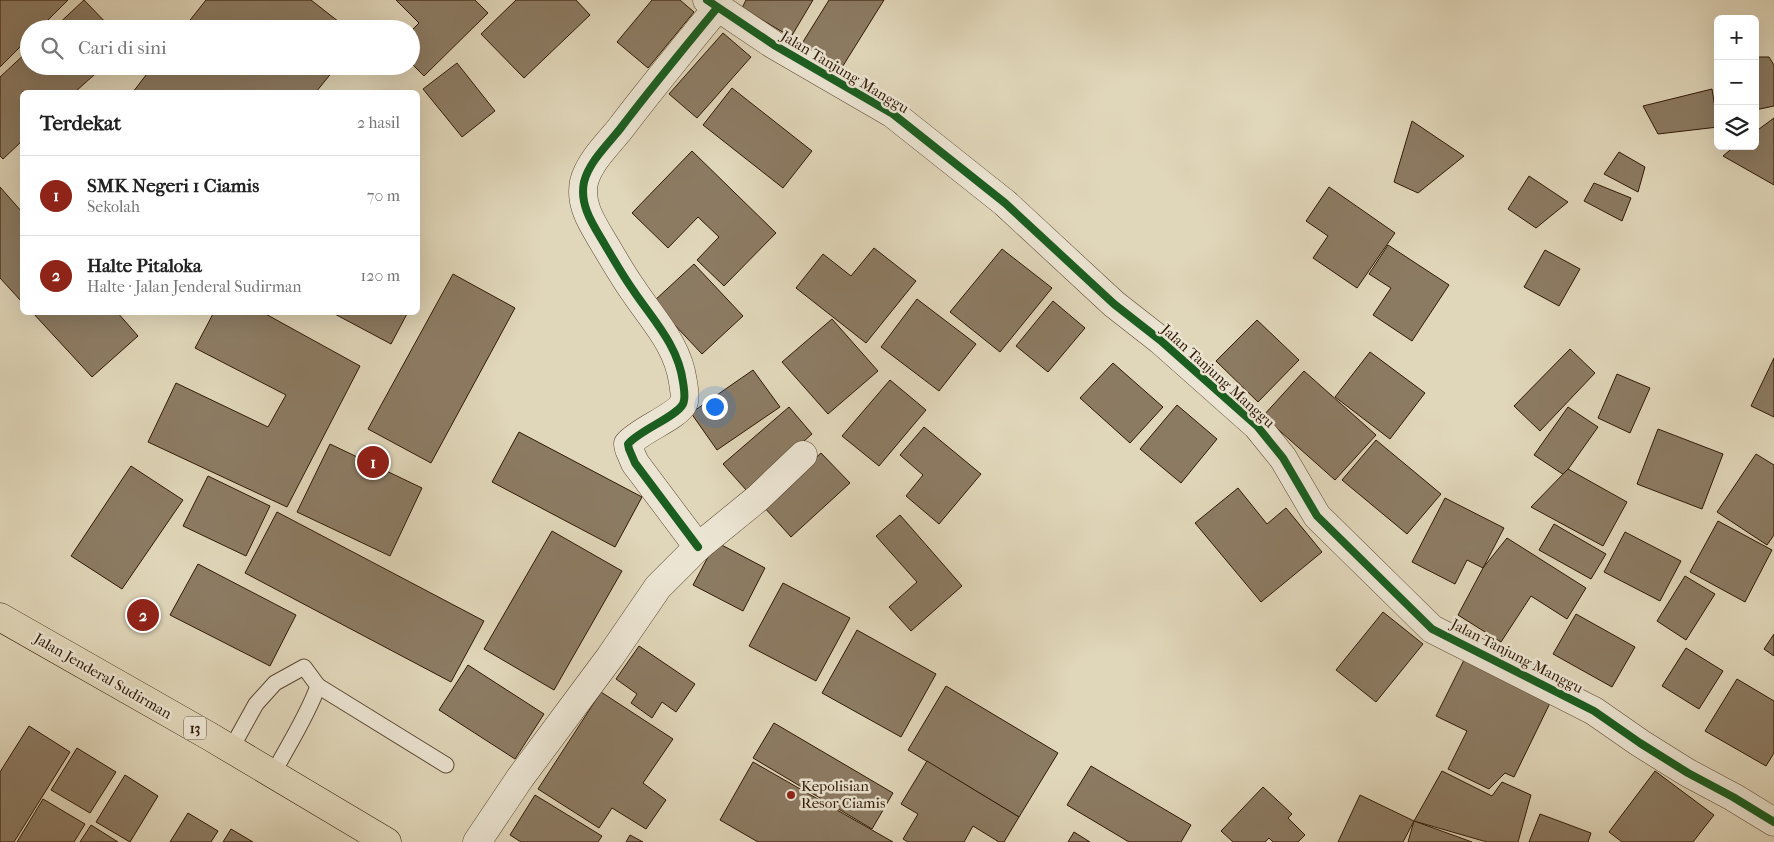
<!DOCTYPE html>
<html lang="id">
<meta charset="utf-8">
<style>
body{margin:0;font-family:"IM FELL French Canon",serif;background:#f2f2f2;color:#222}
.controls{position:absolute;right:15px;top:15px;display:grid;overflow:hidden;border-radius:8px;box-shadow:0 5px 20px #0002}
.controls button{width:45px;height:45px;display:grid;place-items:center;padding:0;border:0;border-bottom:1px solid #e0e0e0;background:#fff;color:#222;font:25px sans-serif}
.you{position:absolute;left:714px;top:406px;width:18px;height:18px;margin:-12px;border:4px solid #fff;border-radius:50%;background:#1a73e8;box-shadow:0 0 0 8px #1a73e833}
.badge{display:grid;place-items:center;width:32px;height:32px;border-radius:50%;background:#8f2418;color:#fff;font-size:16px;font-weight:700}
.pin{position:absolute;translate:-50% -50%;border:2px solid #fff;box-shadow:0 1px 5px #0006}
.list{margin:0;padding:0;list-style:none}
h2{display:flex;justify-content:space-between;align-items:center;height:65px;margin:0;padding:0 20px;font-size:21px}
h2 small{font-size:16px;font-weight:400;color:#767676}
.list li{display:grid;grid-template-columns:32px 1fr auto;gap:15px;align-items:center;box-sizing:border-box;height:80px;padding:0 20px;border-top:1px solid #e0e0e0}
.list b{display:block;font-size:19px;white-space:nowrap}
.list p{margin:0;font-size:16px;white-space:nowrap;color:#767676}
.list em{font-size:16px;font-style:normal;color:#767676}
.icon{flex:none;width:28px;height:28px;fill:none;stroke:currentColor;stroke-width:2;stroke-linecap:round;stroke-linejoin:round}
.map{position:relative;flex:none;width:1774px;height:842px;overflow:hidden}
.search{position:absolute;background:#fff;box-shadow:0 5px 20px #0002;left:20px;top:20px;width:400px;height:55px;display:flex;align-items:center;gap:12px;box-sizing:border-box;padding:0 18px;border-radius:28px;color:#767676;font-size:19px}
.panel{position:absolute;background:#fff;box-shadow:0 5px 20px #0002;left:20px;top:90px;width:400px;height:225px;border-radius:8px}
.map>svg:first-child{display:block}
</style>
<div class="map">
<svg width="1774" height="842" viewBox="0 0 1774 842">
<rect width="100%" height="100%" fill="#e0d6b9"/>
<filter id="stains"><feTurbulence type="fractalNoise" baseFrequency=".004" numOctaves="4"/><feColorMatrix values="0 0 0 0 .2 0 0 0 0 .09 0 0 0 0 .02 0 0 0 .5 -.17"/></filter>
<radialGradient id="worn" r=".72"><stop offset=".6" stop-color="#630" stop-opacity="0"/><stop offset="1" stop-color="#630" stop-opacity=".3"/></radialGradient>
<g fill="#8c7b63" stroke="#301905">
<path d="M0,0H68L39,29H29V38L0,67Z"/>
<path d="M84,0L112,29H53Z"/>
<path d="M206,0H311L348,29H183Z"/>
<path d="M396,0H475L488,13L424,76L411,63V31L419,23Z"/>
<path d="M516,0H576L590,15L524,78L481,34Z"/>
<path d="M652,0H680L694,12L648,68L617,42Z"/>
<path d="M746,0H813L791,37L742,8Z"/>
<path d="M829,0H884L841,69L801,45Z"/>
<path d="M723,33L751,57L697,118L669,94Z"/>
<path d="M29,50V66H104L75,92H22V141L3,159L0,156V77Z"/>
<path d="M1755,57H1769L1774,65V106L1755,110Z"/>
<path d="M457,63L495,111L462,137L423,89Z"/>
<path d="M153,66H337L316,92H133Z"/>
<path d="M732,88L812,151L783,188L703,125Z"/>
<path d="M1712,89L1718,127L1658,134L1643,106Z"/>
<path d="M1774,118V185L1723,156L1735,146H1755V132Z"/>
<path d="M1412,121L1464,156L1418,193L1394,182Z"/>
<path d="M692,151L776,233L724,286L697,260L719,237L698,217L668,248L632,213Z"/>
<path d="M1619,152L1645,167L1638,192L1604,174Z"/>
<path d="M1529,176L1568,202L1536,228L1508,209Z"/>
<path d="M1594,183L1631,198L1622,221L1584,201Z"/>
<path d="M0,187L22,212V302L0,278Z"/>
<path d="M1329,187L1395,233L1357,288L1313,258L1328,236L1306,221Z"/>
<path d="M1388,245L1449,285L1412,341L1373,315L1391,288L1369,274Z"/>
<path d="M874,248L916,281L866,343L796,288L823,254L851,276Z"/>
<path d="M1002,249L1052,288L1000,352L950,312Z"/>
<path d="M1545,250L1580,269L1559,306L1524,287Z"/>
<path d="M694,264L743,316L702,354L653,302Z"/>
<path d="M453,274L515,308L431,463L368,429Z"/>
<path d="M917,299L976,344L939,391L881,347Z"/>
<path d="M1053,301L1085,328L1048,372L1016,346Z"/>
<path d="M32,312H117L138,336L92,377Z"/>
<path d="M214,312H262L360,366L287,507L148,442L176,383L268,427L286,395L195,348Z"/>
<path d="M331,312H408L391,344Z"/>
<path d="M832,319L878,371L828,414L782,362Z"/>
<path d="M1257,320L1299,360L1258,402L1216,361Z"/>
<path d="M1570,349L1595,373L1540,431L1514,406Z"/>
<path d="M1370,352L1425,393L1390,439L1335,397Z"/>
<path d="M1774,358V417L1751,406Z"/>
<path d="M1113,363L1163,407L1130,443L1080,398Z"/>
<path d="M753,370L780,407L717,450L691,413Z"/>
<path d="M1304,371L1376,435L1335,480L1263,416Z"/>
<path d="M1617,374L1650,388L1630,433L1598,418Z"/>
<path d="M890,380L926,410L879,466L842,436Z"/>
<path d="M1177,405L1217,439L1181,483L1140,449Z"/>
<path d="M789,407L812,434L747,491L723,464Z"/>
<path d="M1568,407L1598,427L1564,475L1534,455Z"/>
<path d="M924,427L981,474L939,524L906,496L923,475L900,455Z"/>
<path d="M1658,429L1723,454L1702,509L1637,484Z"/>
<path d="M519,432L642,497L615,547L492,482Z"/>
<path d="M1376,440L1441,494L1407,534L1342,480Z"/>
<path d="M330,444L422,488L390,556L297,512Z"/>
<path d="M821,453L850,483L791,537L763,506Z"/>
<path d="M1756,454L1774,465V535L1767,545L1717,512Z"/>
<path d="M131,466L183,500L122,589L71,556Z"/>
<path d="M1568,469L1627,502L1603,546L1531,507Z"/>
<path d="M208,476L270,506L246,556L183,526Z"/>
<path d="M1238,488L1267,524L1286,508L1322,552L1261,602L1195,523Z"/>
<path d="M1445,498L1504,528L1483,568L1467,560L1455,584L1412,562Z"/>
<path d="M277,512L484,621L451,682L245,573Z"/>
<path d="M900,515L962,586L911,631L889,607L917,582L876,536Z"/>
<path d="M1718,521L1772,550L1745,602L1690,572Z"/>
<path d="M1554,524L1606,554L1591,579L1539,550Z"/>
<path d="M552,531L622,571L554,690L484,649Z"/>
<path d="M1625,532L1681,561L1660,601L1604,572Z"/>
<path d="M1507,538L1586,588L1567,619L1531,596L1501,642L1458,615L1483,568Z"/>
<path d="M716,542L765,568L743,611L693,585Z"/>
<path d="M198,564L296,615L270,666L170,615Z"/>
<path d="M1685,576L1715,594L1686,640L1657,621Z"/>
<path d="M783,583L850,618L816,681L749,646Z"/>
<path d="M1383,612L1423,644L1376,702L1336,670Z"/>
<path d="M1576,614L1635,647L1612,687L1553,654Z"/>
<path d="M857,630L936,674L901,737L822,693Z"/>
<path d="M1774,634V656L1764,649Z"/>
<path d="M639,646L695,684L676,712L662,702L652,718L631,703L637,694L616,679Z"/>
<path d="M1686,648L1723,671L1699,709L1662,686Z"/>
<path d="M1464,660L1551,701L1514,777L1505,773L1489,789L1448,769L1467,731L1436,716Z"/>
<path d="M468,665L544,714L515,759L439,710Z"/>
<path d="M1737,679L1774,701V753L1766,766L1705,731Z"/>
<path d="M946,686L1058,753L1019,817L908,750Z"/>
<path d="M601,692L673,739L643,783L666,800L646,829L612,808L599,828L538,789Z"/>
<path d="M774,723L893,793L872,829L753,758Z"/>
<path d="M29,726L70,752L14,842H0V772Z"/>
<path d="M77,748L116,772L90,813L51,790Z"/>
<path d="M927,761L1019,817L1004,842H999L973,826L964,842H908L903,839L918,814L901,804Z"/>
<path d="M753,762L893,842H758L720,820Z"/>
<path d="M1091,766L1191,825L1181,842H1129L1067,805Z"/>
<path d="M1442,771L1492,796L1502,782L1531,795L1518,842H1487L1414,821Z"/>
<path d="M1655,771L1714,815L1693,842H1622L1609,832Z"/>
<path d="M125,775L158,796L130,842L96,822Z"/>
<path d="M1263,787L1292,814L1288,818L1305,835L1298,842H1273L1269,838L1265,842H1233L1221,831Z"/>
<path d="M535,795L602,836L598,842H521L510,835Z"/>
<path d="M1360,795L1414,821L1403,842H1338Z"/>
<path d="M43,799L85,824L74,842H17Z"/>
<path d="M188,813L218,831L211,842H170Z"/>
<path d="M1540,814L1591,833L1588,842H1529Z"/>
<path d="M1414,821L1472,842H1408Z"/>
<path d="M91,825L118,842H80Z"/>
<path d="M231,829L253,842H223Z"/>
<path d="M1074,832L1090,842H1068Z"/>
<path d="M630,835L643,842H626Z"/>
</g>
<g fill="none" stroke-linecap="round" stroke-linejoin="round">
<g stroke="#5c4832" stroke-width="17">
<g id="lane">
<path d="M318,686L446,765"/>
<path d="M231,749L256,704L275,683L304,667L318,686C307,717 288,745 273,774"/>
</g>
</g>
<g stroke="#5c4832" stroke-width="29">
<g id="street">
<path d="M707,0L774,45L893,114L1005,203L1114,304L1160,340L1257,426L1283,458L1317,516L1432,629L1594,711L1640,743L1688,773L1733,797L1774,822"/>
<path d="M698,547L635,463L629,449L628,444C640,430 676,417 683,404C686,398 684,389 683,382C678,345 653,320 633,290C623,276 614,260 605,245C594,226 579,206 584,182C589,162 608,144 620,129C651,88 684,48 717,8"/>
<path d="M477,842L520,778L610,657L658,587L698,547L758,498L803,455"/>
</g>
</g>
<g stroke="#301905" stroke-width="29">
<path id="highway" d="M0,617L209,736L387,842"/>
</g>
<use href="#lane" stroke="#ebe4d2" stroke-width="15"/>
<use href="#street" stroke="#ebe4d2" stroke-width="28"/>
<use href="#highway" stroke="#e0d6b9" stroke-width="28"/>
<g stroke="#ebe4d2" stroke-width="11">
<g id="cycleway">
<path d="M707,0L774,45L893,114L1005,203L1114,304L1160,340L1257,426L1283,458L1317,516L1432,629L1594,711L1640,743L1688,773L1733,797L1774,822"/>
<path d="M698,547L635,463L629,449L628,444C640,430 676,417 683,404C686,398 684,389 683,382C678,345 653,320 633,290C623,276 614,260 605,245C594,226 579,206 584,182C589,162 608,144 620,129C651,88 684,48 717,8"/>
</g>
</g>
<use href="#cycleway" stroke="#1b5e20" stroke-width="8"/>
</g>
<circle fill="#8f2418" stroke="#ebe4d2" stroke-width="2" cx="791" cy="795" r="5"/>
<g text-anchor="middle" stroke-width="5" stroke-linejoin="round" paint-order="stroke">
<rect fill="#ebe4d2" stroke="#685642" stroke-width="1" x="184" y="716.5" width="22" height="23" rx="4"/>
<g font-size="14" font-weight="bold" fill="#301905">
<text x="195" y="733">13</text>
</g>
<g font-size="15" fill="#301905" stroke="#ebe4d2">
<text transform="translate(845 72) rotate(31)" y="5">Jalan Tanjung Manggu</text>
<text transform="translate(1218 376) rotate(42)" y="5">Jalan Tanjung Manggu</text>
<text transform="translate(1517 656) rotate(27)" y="5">Jalan Tanjung Manggu</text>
<text transform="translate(103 676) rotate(30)" y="5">Jalan Jenderal Sudirman</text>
</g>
<g font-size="15" fill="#301905" stroke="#ebe4d2" text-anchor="start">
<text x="801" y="791">Kepolisian<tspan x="801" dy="17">Resor Ciamis</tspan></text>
</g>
</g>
<rect width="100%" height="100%" filter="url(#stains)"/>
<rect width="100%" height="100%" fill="url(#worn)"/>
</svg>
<div class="controls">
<button>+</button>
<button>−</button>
<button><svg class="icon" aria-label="layers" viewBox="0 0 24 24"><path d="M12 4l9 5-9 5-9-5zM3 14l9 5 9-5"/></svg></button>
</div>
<div class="you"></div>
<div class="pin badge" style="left:373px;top:462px">1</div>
<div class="pin badge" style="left:143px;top:615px">2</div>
<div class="search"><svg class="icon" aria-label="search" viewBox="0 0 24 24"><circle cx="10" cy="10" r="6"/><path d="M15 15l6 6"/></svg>Cari di sini</div>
<section class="panel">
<h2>Terdekat<small>2 hasil</small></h2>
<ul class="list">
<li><span class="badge">1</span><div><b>SMK Negeri 1 Ciamis</b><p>Sekolah</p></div><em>70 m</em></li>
<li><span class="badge">2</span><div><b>Halte Pitaloka</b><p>Halte · Jalan Jenderal Sudirman</p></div><em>120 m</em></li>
</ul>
</section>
</div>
